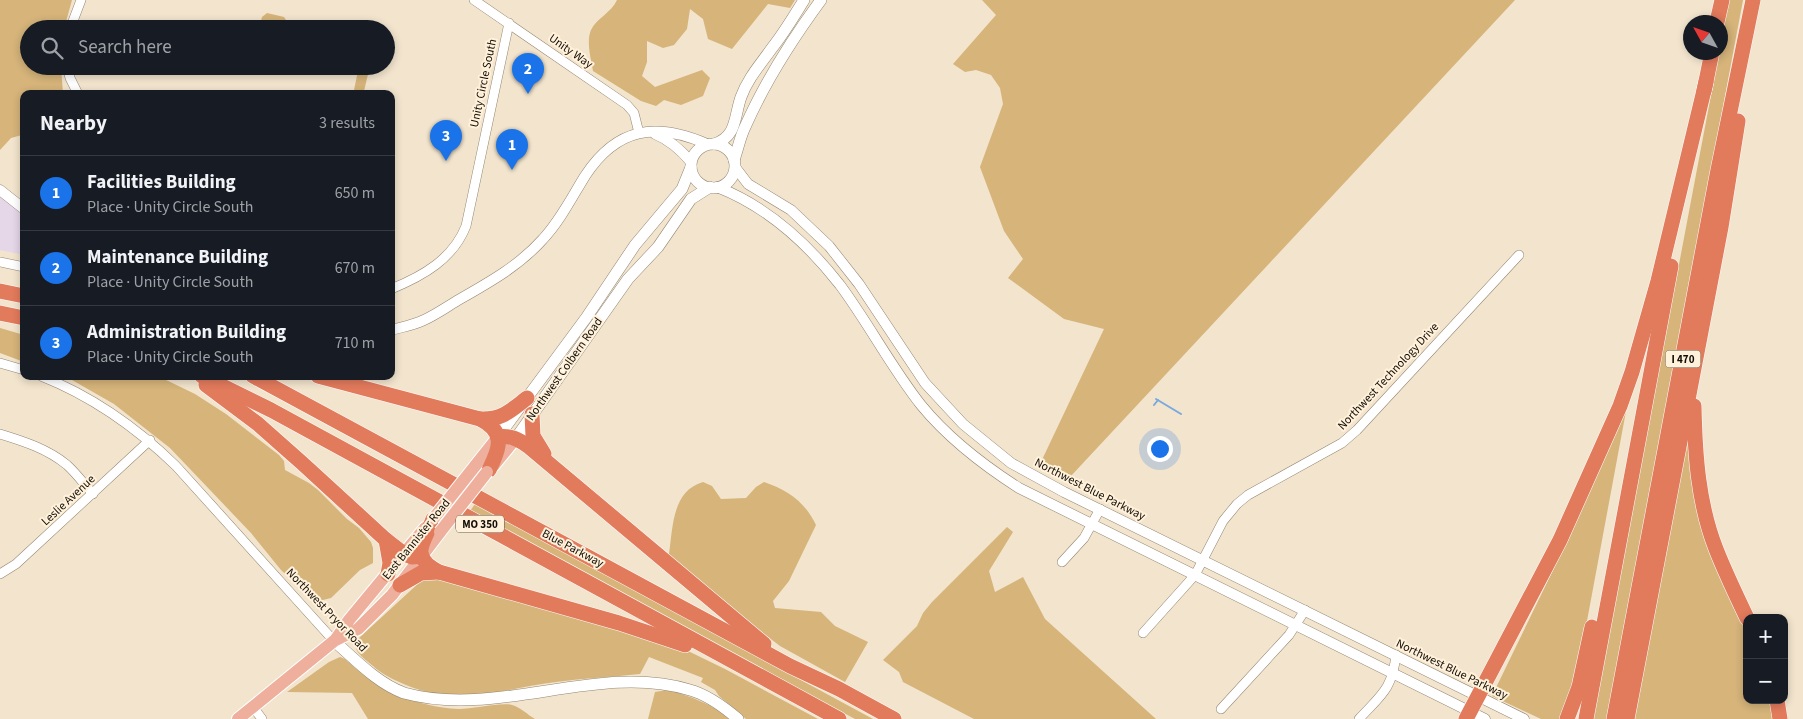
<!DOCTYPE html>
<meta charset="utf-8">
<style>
body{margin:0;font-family:"Source Sans 3",sans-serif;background:#242831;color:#f1f3f6}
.controls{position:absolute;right:15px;bottom:15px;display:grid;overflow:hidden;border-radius:10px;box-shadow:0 2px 8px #0003}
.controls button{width:45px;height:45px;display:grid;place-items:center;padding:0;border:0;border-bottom:1px solid #363941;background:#171b24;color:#f1f3f6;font:25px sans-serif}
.compass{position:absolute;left:1683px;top:15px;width:45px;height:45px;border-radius:50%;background:#171b24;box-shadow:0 2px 8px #0003;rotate:310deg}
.you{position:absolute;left:1159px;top:448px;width:18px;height:18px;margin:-12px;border:4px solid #fff;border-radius:50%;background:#1a73e8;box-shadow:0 0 0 8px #1a73e833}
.badge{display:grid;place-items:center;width:32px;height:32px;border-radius:50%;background:#1a73e8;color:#fff;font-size:16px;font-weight:700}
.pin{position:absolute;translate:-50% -41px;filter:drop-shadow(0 1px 2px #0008)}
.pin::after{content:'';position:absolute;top:26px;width:18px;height:15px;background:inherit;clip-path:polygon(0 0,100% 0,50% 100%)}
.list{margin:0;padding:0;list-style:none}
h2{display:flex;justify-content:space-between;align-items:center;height:65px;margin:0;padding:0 20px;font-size:21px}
h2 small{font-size:16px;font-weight:400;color:#9ea1a6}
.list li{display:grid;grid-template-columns:32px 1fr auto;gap:15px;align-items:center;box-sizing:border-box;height:75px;padding:0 20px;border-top:1px solid #363941}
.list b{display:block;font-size:19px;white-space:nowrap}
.list p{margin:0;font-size:16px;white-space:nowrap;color:#9ea1a6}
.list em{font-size:16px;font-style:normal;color:#9ea1a6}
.icon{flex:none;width:28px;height:28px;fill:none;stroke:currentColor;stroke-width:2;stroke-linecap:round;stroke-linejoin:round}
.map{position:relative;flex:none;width:1803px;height:719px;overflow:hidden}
.search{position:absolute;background:#171b24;box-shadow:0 2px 8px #0003;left:20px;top:20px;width:375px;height:55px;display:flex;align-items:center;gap:12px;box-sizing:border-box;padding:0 18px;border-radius:28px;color:#9ea1a6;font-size:19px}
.panel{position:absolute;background:#171b24;box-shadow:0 2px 8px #0003;left:20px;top:90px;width:375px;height:290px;border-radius:10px}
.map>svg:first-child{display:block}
</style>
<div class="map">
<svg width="1803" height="719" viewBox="0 0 1803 719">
<rect width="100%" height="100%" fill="#f2e4cd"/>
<path fill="#e5d6e8" d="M0,196L24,215V255L0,250Z"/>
<g fill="#d6b47a">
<path d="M0,0H72L64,29H29V66H61L63,94H24V137L22,135L11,138L0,150Z"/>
<path d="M617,0H795L790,8L768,4L732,49L708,39L703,19L690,9L687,29L674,45L663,48L647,41V62L642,76L655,87L702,70L710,78L703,96L681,105L664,100L656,106L641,101L593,71C591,59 586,41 591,30C596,19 612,12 617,0Z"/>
<path d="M982,0H1515L1070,477L1040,464L1104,329L1064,319L1008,278L1023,259L1004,231L980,167L1003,104L1000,88L991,75L976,70L965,72L953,64L996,15Z"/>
<path d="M1728,0H1743L1608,719H1593L1719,53L1720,52L1721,43Z"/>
<path d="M267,13L284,17L286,20L284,29H259L262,17Z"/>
<path d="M359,66H370L364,91L361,94H356L354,90Z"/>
<path d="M0,328L24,335V362L0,353Z"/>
<path d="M65,376L160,377L195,394L226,414L279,455L284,461L285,470L309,483L318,490L347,519L359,528L371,542L373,548V563L360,570L331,598L319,601L309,596L281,570L251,533L170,448L114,404Z"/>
<path d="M1629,395L1576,680L1562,719H1541L1492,696L1556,564Z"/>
<path d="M1689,419L1717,569L1747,633V700H1772L1775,719H1632Z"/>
<path d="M703,482L712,486L721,499L746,498L756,487L764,482C788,490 805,502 816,525L789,581L773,601L775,608L821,612L835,626L868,642L845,682L780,646L754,626L669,554C673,527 672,491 703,482Z"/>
<path d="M475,504L873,719H855L470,511Z"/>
<path d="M1007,527L1013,532L989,571L995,592L1023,577L1045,619L1156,719H974L903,682L899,672L883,660L917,626L923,613L932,602Z"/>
<path d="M439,576L688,651L725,669L818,719H746L719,696L715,690L701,682L703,678L649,657L640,674C612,677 584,678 556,682C501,689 460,707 406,685C394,680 382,674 373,666C366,660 357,654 355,646L359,638L421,581Z"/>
<path d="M340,657L345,659C377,689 415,707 459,709C472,709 502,702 512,705C520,707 528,715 535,719H368L352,693L287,692L329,662Z"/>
<path d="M667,690C691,696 711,704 731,719H648L655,692Z"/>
</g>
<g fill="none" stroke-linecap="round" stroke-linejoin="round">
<g stroke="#79aade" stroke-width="2">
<path d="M1156,399L1181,414"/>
<path d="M1154,405L1158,400"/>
</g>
<g stroke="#938672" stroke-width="10">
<g id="minor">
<path d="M474,0L627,105L634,113L639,133"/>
<path d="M70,29L81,0"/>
<path d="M67,66L70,78L78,94"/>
<path d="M0,262L24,267"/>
<path d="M391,289C423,276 453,259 466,226L509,23"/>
<path d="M0,363L24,370"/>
<path d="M41,376C94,397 136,427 176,466L334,641"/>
<path d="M0,434C23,441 48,449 67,465C76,473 84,484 93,494"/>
<path d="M1062,562L1084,538L1100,509"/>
<path d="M0,574L16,564L150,440"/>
<path d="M1143,633L1195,575L1223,521L1237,504L1248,495L1342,443L1357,430L1519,255"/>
<path d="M253,707L262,719"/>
<path d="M1221,709L1289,635L1305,610"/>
<path d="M1359,719C1381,695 1392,690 1396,655"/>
</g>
</g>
<g stroke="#938672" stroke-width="11">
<g id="tertiary">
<path d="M655,134C670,140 681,150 691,162"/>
<path d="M735,167L748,184L791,210L829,246L859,284L925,383L963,424L1011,463L1064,492L1524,719"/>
<path d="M717,187C766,206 808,244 840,285C869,324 891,367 921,405C948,438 983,465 1019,488L1485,719"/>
<path d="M0,190L24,209"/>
<path d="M391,330C402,327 414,325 424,320C437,314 448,306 460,299C490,282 520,265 543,239C560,221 572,197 585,176C617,127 656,122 707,144"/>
</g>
</g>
<g stroke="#938672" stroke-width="12">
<g id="secondary">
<path d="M714,144C737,137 734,117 741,97C748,78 760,65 772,48C784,33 794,16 804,0"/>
<circle cx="713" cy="166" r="22"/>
<path d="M734,160C738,149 740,137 745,127C764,84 793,38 821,0"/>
<path d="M498,437L586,318L635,245L682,189L691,167"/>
<path d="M516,438L628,279L658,247L691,199L710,187"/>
<path d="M334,641C356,660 377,683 404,693C498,719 598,662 690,690C708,695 724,707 738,719"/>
</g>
</g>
<g stroke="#fff" stroke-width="14">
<g id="primary">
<path d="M494,465L516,438"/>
<path d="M475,466L498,437"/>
<path d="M336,639L349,620L425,528"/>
<path d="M238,719L334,641L358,629L392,595L440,532"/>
</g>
</g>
<g stroke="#fff" stroke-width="16">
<g id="motorway">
<path d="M1717,22L1722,0"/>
<path d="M1704,91L1712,52"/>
<path d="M0,291L24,296"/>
<path d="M0,313L24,318"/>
<path d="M202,376L271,410L839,719"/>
<path d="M253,376L790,666L839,689L894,719"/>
<path d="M318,376L480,419C506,432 500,448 489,470"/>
<path d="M206,385L258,424L302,463L386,540L404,554L412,557L422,556"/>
<path d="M1694,406C1695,454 1698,503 1716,549C1725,572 1736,595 1747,618"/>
<path d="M532,414L533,436L544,454"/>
<path d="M480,419C502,420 510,411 527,398"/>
<path d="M498,437C510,435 518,439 528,446L764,644"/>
<path d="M433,519C424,544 408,555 439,572L619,623L685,645"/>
<path d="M386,540L390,563L388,574"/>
<path d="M400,585L421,573L439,572"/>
<path d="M1777,700L1780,719"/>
<path d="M1466,719L1560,540L1620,406L1632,372L1658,281L1706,82"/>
<path d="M1567,719L1579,687L1592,627"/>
<path d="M1586,719L1671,266"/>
<path d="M1614,719L1718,170L1753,0"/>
<path d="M1627,719L1721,227L1738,121"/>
</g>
</g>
<use href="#minor" stroke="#fff" stroke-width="9"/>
<use href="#tertiary" stroke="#fff" stroke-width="10"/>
<use href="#secondary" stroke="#fff" stroke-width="11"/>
<use href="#primary" stroke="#eeaf9d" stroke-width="12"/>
<use href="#motorway" stroke="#e27a5c" stroke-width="15"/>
<g stroke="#fff" stroke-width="14" stroke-linecap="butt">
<g id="primary-bridge">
<path d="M433,519L475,466"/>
<path d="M440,532L487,472"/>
</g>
</g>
<use href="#primary-bridge" stroke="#eeaf9d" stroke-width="12"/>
</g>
<g text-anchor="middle" stroke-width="4" stroke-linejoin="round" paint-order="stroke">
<g fill="#fff1da" stroke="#595146" stroke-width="1">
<rect x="1665.5" y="350.5" width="35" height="17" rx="4"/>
<rect x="456" y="515.5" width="48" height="17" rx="4"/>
</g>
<g font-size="11" font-weight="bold" fill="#120d06">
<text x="1683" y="363">I 470</text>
<text x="480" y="528">MO 350</text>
</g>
<g font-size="12" fill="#120d06" stroke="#fff1da">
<text transform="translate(571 51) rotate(35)" y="4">Unity Way</text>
<text transform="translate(483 83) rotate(-78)" y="4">Unity Circle South</text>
<text transform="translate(564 369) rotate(-55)" y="4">Northwest Colbern Road</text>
<text transform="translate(1388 376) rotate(-47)" y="4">Northwest Technology Drive</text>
<text transform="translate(1090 489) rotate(27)" y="4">Northwest Blue Parkway</text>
<text transform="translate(68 500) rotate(-43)" y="4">Leslie Avenue</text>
<text transform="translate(416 539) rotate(-51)" y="4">East Bannister Road</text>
<text transform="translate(573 548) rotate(28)" y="4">Blue Parkway</text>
<text transform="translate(327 610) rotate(46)" y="4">Northwest Pryor Road</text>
<text transform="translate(1452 669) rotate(26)" y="4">Northwest Blue Parkway</text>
</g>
</g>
</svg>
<div class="controls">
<button>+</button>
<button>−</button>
</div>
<svg class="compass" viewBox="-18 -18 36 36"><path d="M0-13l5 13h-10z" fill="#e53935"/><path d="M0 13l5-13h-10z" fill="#9ea1a6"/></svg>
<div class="you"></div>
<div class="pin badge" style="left:512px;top:170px">1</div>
<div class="pin badge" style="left:528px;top:94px">2</div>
<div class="pin badge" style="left:446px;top:161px">3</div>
<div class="search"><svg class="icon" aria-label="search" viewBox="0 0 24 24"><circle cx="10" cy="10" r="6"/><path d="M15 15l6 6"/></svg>Search here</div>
<section class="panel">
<h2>Nearby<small>3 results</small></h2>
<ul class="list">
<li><span class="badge">1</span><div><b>Facilities Building</b><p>Place · Unity Circle South</p></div><em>650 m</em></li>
<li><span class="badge">2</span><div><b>Maintenance Building</b><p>Place · Unity Circle South</p></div><em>670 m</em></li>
<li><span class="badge">3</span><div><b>Administration Building</b><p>Place · Unity Circle South</p></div><em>710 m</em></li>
</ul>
</section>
</div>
